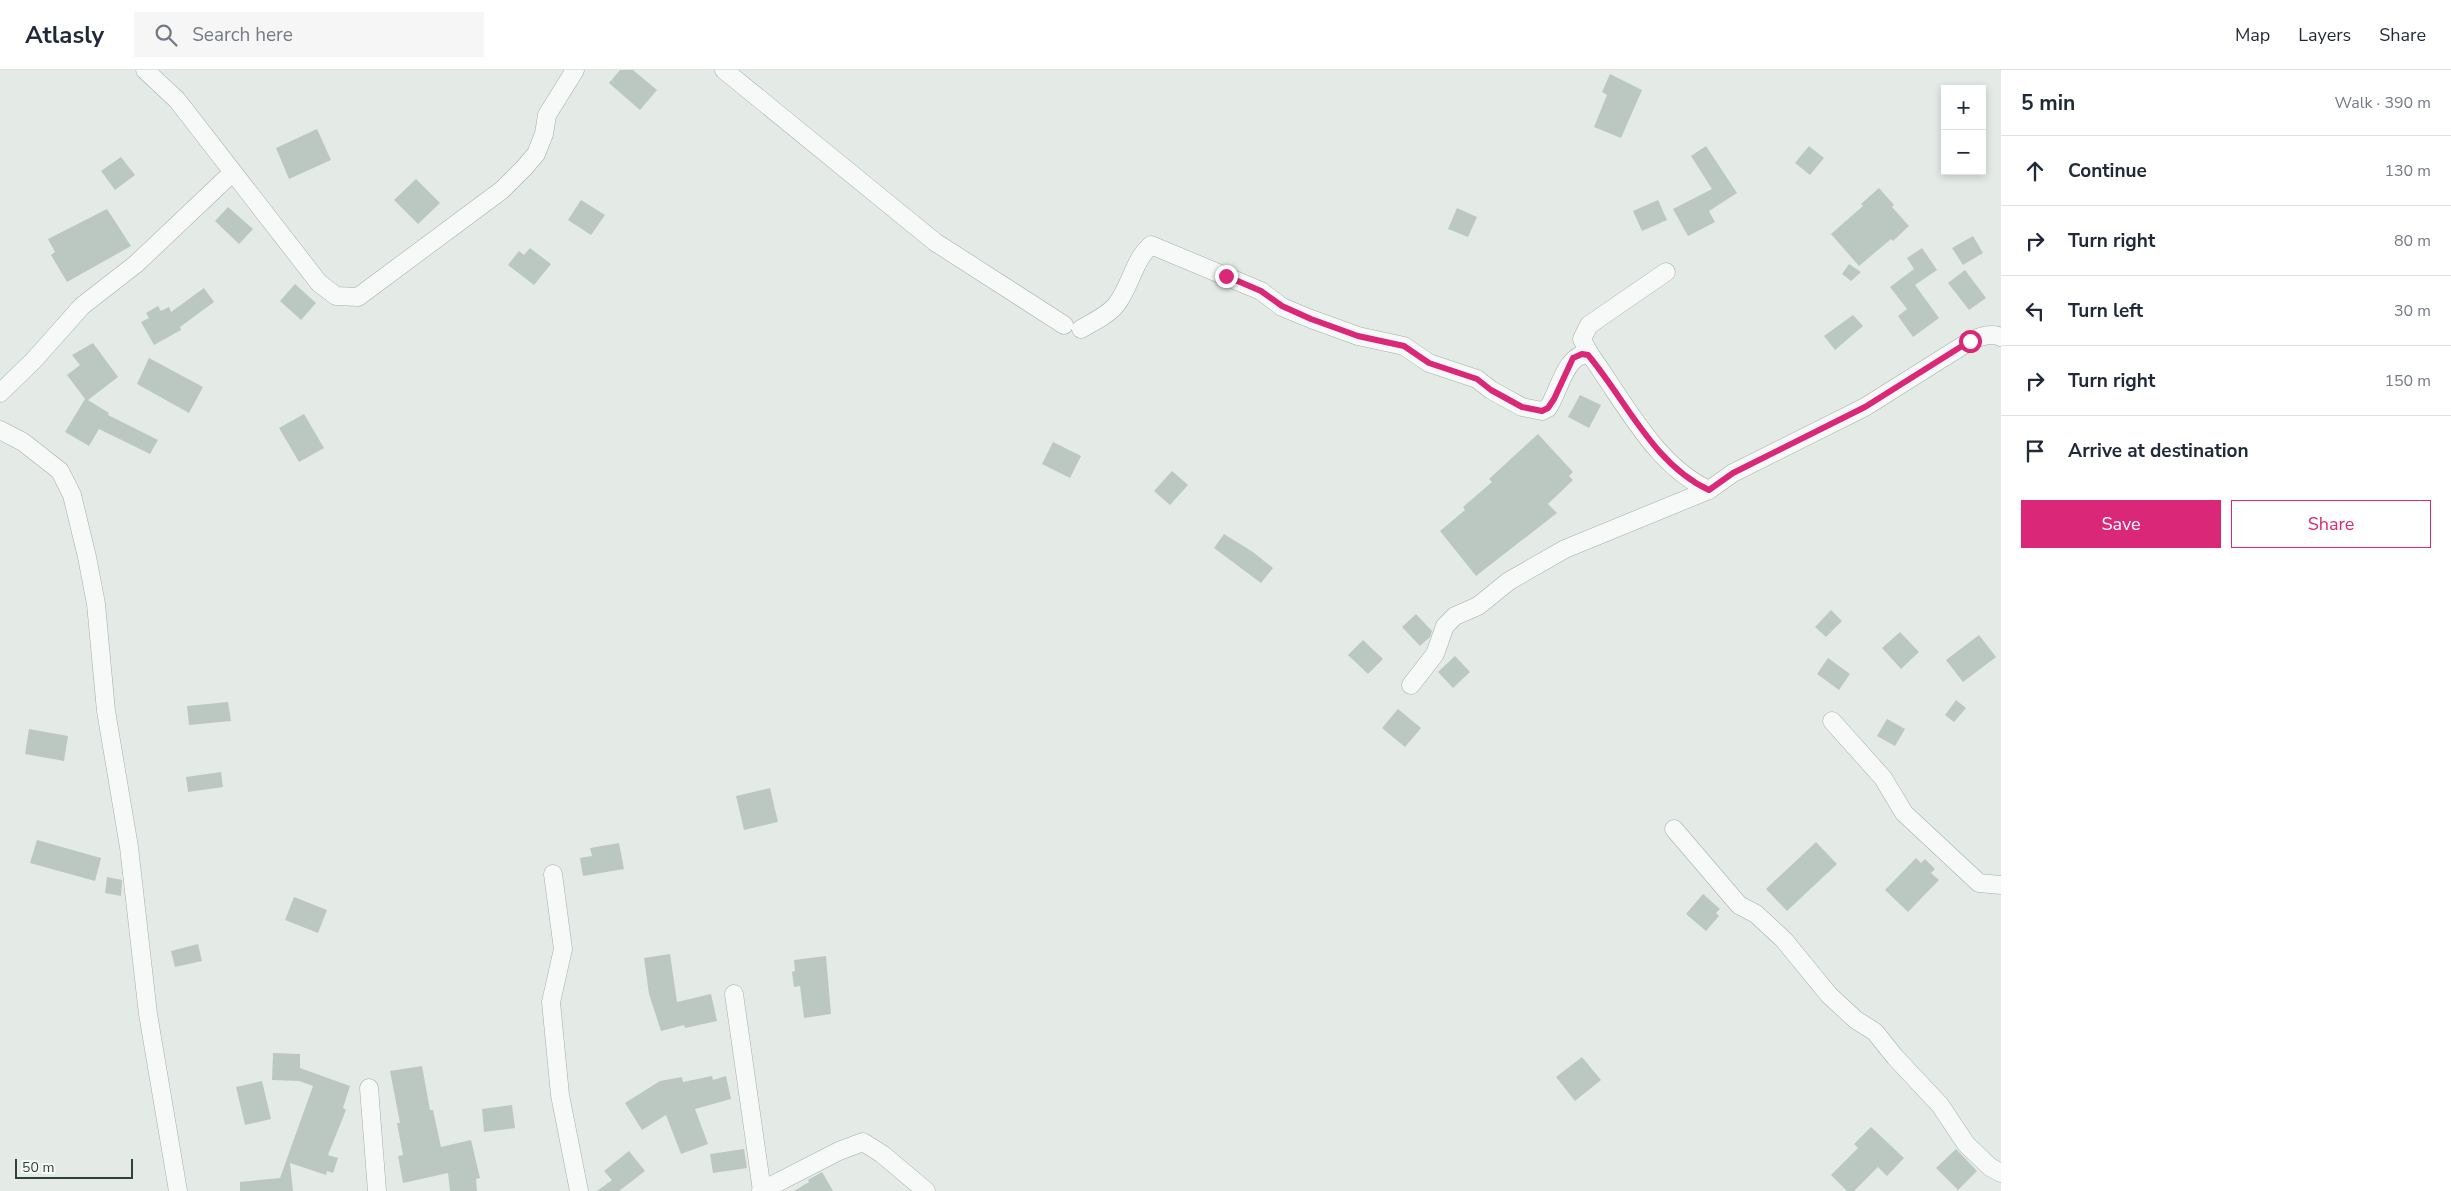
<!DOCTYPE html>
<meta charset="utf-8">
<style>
body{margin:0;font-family:"Nunito Sans",sans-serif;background:#f6f6f7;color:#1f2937}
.controls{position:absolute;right:15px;top:15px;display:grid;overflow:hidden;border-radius:0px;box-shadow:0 2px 8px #0003}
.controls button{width:45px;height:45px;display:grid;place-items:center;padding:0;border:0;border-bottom:1px solid #e0e1e3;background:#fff;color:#1f2937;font:25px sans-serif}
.scale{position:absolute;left:15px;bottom:12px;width:118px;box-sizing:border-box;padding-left:5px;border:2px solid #2c4337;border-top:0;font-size:14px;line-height:18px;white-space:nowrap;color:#2c4337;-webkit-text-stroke:4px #f4f8f6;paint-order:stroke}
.stop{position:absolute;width:15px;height:15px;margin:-11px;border:4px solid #db2777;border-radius:50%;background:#fff}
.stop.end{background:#db2777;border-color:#fff;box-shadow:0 1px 5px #0008}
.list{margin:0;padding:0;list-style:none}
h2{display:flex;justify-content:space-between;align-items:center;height:65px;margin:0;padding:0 20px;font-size:21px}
h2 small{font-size:16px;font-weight:400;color:#747a83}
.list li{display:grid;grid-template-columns:32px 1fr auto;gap:15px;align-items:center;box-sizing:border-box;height:70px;padding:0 20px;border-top:1px solid #e0e1e3}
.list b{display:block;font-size:19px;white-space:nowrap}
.list em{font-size:16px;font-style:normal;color:#747a83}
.actions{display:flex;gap:10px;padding:15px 20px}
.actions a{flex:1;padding:11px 0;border:1px solid #db2777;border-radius:0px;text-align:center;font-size:18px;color:#db2777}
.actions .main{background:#db2777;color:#fff}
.icon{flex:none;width:28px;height:28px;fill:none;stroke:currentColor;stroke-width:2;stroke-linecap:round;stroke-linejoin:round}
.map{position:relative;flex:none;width:2001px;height:1121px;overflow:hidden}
header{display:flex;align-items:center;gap:30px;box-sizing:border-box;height:70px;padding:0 25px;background:#fff;border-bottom:1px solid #e0e1e3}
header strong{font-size:24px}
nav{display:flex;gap:28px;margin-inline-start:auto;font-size:18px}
.search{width:350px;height:45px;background:#f6f6f7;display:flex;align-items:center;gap:12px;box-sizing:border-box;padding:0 18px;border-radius:0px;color:#747a83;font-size:19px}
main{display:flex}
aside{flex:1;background:#fff}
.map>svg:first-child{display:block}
</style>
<header>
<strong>Atlasly</strong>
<div class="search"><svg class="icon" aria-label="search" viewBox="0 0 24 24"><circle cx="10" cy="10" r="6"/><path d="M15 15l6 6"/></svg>Search here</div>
<nav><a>Map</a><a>Layers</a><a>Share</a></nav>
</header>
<main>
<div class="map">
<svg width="2001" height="1121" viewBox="0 0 2001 1121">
<rect width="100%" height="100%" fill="#e4ebe7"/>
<g fill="#bbc8c1">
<path d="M620,0H633L657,20L640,40L609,13Z"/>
<path d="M1610,4L1642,20L1621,68L1594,57L1607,25L1602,22Z"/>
<path d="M317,59L331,90L289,109L276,78Z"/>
<path d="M1706,76L1737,123L1709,141L1715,152L1688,166L1673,139L1712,119L1691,86Z"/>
<path d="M1809,76L1824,88L1810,105L1795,93Z"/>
<path d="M121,87L135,105L115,120L101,101Z"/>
<path d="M416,109L440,133L418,154L394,130Z"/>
<path d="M1879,118L1894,135L1892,137L1909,156L1893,171L1891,169L1859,196L1831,164L1863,136L1861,134Z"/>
<path d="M581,130L605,145L591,165L568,150Z"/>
<path d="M1658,130L1667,150L1642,161L1633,141Z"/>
<path d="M228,137L253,159L239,174L215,151Z"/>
<path d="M1457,138L1477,147L1468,167L1448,159Z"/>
<path d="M107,139L131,176L67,212L51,185L55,182L48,169Z"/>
<path d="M1973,166L1983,183L1963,195L1952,178Z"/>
<path d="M530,178L551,194L534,215L508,195L519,181L524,185Z"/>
<path d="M1922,178L1937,200L1915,215L1939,248L1913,267L1898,246L1907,239L1890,217L1914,199L1907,188Z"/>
<path d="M1849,194L1861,202L1851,211L1842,204Z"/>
<path d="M1965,200L1986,228L1969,240L1948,213Z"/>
<path d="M295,214L316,233L301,250L280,231Z"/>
<path d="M204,218L214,232L180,257L181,260L154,275L141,252L149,248L146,243L158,236L161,241L169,237L171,242Z"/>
<path d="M1853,245L1863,256L1835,280L1824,266Z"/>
<path d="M93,273L118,307L88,330L109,343L108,345L158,370L150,384L99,359L89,376L65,362L85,329L67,305L80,295L72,285Z"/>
<path d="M149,288L203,317L189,343L137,314Z"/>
<path d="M1580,325L1601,335L1589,358L1568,347Z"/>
<path d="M304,344L324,378L299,392L279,358Z"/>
<path d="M1538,364L1573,402L1569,406L1573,410L1548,434L1557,443L1476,506L1440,461L1465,440L1463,437L1492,412L1489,409Z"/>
<path d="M1053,372L1081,386L1070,408L1042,394Z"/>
<path d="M1172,401L1188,415L1170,435L1154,421Z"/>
<path d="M1224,464L1253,482L1273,498L1261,513L1214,478Z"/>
<path d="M1831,540L1842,551L1826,567L1815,557Z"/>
<path d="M1416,544L1432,561L1430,567L1420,576L1402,557Z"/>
<path d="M1900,562L1919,582L1901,599L1882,578Z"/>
<path d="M1979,565L1996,587L1963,612L1946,590Z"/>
<path d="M1363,570L1383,589L1368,604L1348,585Z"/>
<path d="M1455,586L1470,602L1453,618L1438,602Z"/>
<path d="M1828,588L1850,604L1839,620L1817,604Z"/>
<path d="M1956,630L1966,638L1954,652L1945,645Z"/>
<path d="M228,632L231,651L189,655L187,636Z"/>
<path d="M1398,639L1421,658L1405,677L1382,658Z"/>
<path d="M1887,649L1905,659L1895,676L1877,666Z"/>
<path d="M29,659L68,666L64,691L25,684Z"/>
<path d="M221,702L223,717L188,722L186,707Z"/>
<path d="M770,718L778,752L744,760L736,726Z"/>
<path d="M37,770L101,788L95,811L30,793Z"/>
<path d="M1816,772L1837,794L1787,841L1766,819Z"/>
<path d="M619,773L624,799L583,806L580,788L592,786L590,778Z"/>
<path d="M1916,788L1921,793L1925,789L1935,799L1931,803L1939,810L1908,842L1885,820Z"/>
<path d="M107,807L122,810L121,826L105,823Z"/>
<path d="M1703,824L1720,839L1716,843L1719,846L1706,861L1686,844Z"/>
<path d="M294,827L327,840L318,863L285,850Z"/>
<path d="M198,874L202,891L175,897L171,881Z"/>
<path d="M670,884L677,932L711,924L717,951L685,958L684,955L661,961L649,924L644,888Z"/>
<path d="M826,886L831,944L804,948L800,916L794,917L792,902L795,901L794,890Z"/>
<path d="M273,983L300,984V998L350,1016L343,1038L346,1040L328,1085L338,1088L333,1103L327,1101L326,1105L290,1093L293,1121H240V1112L280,1108L313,1016L299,1011L272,1010Z"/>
<path d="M1582,987L1601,1010L1575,1031L1556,1007Z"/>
<path d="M422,996L430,1040H433L441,1077L471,1070L480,1108L476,1109L477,1121H450L448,1103L403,1113L398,1086L403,1085L397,1053H400L390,1001Z"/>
<path d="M712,1006L713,1010L726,1006L731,1029L695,1039L708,1074L681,1084L666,1045L642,1060L625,1033L660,1011L682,1007L683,1012Z"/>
<path d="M262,1011L271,1049L245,1055L236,1017Z"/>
<path d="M512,1035L515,1058L484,1062L482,1039Z"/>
<path d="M1871,1057L1904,1088L1887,1106L1878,1097L1854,1121H1847L1831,1105L1858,1078L1854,1074Z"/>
<path d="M744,1079L747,1098L713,1103L710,1084Z"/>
<path d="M1956,1079L1977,1101L1958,1120L1936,1098Z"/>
<path d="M629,1081L645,1101L619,1121H597L612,1110L604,1101Z"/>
<path d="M822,1102L833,1121H794L809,1112L808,1110Z"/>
</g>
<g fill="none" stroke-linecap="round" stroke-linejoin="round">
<g stroke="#a2afa8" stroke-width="19">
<g id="street">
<path d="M145,0L177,30L319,213L336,226L358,227L502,120L524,98L536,84L544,64L547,45L575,0"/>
<path d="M724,0L935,172L1064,255"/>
<path d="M1666,202L1589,255L1582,269C1588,284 1596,292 1604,305C1632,346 1662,399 1709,420"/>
<path d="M1081,259C1093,252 1108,245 1116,235C1131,216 1133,191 1151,175L1261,221L1282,237L1311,249L1358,266L1404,276L1429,293L1477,309L1491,320L1522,337L1542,341L1548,338C1559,322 1566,282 1588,285"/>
<path d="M0,323L34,290L82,236L136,194L232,103"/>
<path d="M0,360L23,372L60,401L72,425L87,487L96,534L106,641L129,777L148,944L178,1121"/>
<path d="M1411,615L1435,584L1445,556L1455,546L1478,536L1509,511L1565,479L1709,420L1733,403L1865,337L1970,271C1980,267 1990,262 2001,267"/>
<path d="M1832,651L1883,708L1904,743L1979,813L2001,815"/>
<path d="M1674,759L1739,835L1756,844L1784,870L1829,925L1856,950L1875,962L1895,987L1940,1035L1966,1074L1990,1097L2001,1103"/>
<path d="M553,804L563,879L551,932L560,1025L579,1121"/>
<path d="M734,924L762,1121"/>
<path d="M369,1018L377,1121"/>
<path d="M761,1121L839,1081L863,1072L882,1084L926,1121"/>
</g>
</g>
<use href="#street" stroke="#f7f9f8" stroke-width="18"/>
</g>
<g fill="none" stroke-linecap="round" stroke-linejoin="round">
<path stroke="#db2777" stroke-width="6" d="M1226,206L1261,221L1282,236L1311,249L1358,266L1404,276L1429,293L1477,309L1491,320L1522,337L1542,341L1548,338L1554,329L1573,288L1582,284L1588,285C1626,330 1653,394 1709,420L1733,403L1865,337L1970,271"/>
</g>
</svg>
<div class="controls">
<button>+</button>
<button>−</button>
</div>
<div class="scale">50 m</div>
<div class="stop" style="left:1970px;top:271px"></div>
<div class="stop end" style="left:1226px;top:206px"></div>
</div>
<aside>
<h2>5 min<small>Walk · 390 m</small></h2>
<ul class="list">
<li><svg class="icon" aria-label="ahead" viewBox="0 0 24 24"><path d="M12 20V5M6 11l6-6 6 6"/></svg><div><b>Continue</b></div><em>130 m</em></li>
<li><svg class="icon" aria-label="right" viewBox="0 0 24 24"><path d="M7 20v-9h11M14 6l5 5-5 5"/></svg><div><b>Turn right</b></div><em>80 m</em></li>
<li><svg class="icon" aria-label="left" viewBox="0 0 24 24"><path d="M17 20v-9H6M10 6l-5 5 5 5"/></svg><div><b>Turn left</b></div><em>30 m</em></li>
<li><svg class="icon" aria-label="right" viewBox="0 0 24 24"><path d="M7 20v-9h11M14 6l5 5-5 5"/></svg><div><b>Turn right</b></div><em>150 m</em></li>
<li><svg class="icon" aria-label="arrive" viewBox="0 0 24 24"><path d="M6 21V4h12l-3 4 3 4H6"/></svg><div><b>Arrive at destination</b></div></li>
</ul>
<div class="actions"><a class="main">Save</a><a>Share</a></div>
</aside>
</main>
